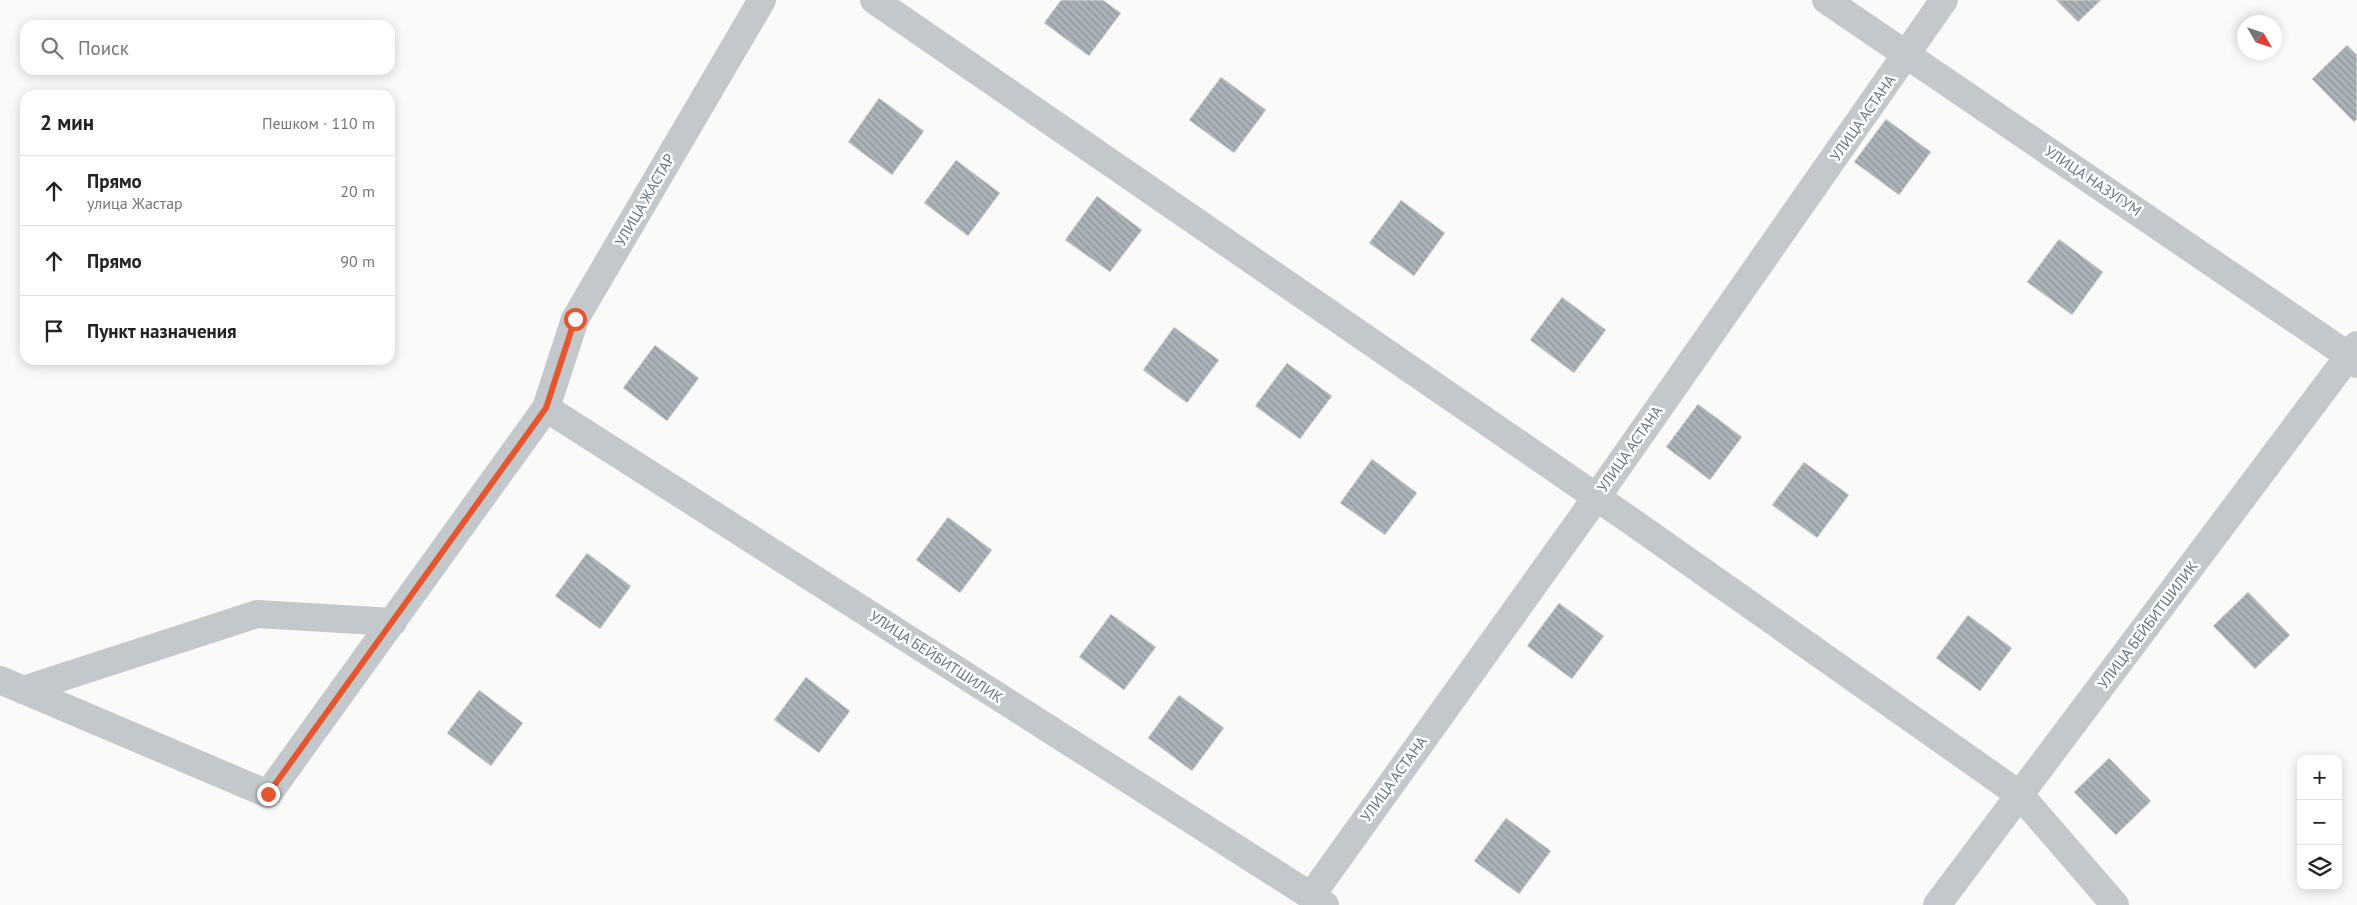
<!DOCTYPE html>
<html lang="ru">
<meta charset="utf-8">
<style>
body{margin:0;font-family:"PT Sans",sans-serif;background:#f6f6f6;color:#222}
.controls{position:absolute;right:15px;bottom:15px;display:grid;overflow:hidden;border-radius:10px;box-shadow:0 2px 12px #0003}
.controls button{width:45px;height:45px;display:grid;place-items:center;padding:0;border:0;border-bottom:1px solid #e0e0e0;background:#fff;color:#222;font:25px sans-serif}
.compass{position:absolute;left:2237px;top:15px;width:45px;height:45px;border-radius:50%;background:#fff;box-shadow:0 2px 12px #0003;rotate:129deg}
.stop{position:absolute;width:15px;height:15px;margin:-11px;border:4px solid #e4572e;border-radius:50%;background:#fff}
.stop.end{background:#e4572e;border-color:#fff;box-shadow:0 1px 5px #0008}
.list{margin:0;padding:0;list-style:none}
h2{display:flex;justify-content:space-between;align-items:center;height:65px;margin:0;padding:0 20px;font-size:21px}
h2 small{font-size:16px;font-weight:400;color:#767676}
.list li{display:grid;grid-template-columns:32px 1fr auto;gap:15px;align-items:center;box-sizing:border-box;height:70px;padding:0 20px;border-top:1px solid #e0e0e0}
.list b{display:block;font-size:19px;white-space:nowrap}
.list p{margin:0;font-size:16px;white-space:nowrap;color:#767676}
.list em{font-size:16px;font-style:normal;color:#767676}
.icon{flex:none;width:28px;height:28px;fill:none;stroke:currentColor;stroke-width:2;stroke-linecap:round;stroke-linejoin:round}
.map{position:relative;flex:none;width:2357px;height:905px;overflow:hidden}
.search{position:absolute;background:#fff;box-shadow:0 2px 12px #0003;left:20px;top:20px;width:375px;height:55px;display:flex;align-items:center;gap:12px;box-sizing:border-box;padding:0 18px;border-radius:15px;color:#767676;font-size:19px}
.panel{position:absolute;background:#fff;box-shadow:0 2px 12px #0003;left:20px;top:90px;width:375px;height:275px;border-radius:15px}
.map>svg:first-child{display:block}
</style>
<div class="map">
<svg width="2357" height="905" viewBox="0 0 2357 905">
<defs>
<pattern id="building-back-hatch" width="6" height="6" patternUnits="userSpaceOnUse" patternTransform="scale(1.25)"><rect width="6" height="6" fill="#aab3b9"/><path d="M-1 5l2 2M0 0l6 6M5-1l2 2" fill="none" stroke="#8e969c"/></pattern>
</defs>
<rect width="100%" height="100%" fill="#fafaf8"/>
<g fill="url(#building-back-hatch)" stroke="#dcdcda">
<path d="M1061,0H1103L1121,13L1089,56L1044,23Z"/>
<path d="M2056,0H2101L2078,22Z"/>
<path d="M2347,45L2357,55V119L2354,122L2312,79Z"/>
<path d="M1221,77L1266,110L1234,153L1189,120Z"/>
<path d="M879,98L924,131L892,175L848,142Z"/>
<path d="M1886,119L1931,152L1899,195L1854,162Z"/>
<path d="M956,160L1000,193L968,236L924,203Z"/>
<path d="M1097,196L1142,230L1110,272L1065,240Z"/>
<path d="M1401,200L1445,233L1414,276L1369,243Z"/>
<path d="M2059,239L2103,272L2072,315L2027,282Z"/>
<path d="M1562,297L1606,330L1574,373L1530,340Z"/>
<path d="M1174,327L1219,360L1187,403L1143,370Z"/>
<path d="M655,345L699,378L667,421L623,388Z"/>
<path d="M1287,363L1332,396L1300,439L1255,406Z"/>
<path d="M1698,404L1742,437L1710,480L1666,447Z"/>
<path d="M1372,459L1417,493L1385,535L1340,503Z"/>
<path d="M1804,462L1849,495L1817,538L1772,505Z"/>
<path d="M948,517L992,550L960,593L916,560Z"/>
<path d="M587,553L631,586L600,629L555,596Z"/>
<path d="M2248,592L2290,635L2255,669L2213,626Z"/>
<path d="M1559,603L1604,636L1572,679L1527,646Z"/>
<path d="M1111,614L1156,647L1124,690L1079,657Z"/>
<path d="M1968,615L2012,648L1980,691L1936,658Z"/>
<path d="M806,677L850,711L819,753L774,720Z"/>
<path d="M479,690L523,723L491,766L447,733Z"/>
<path d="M1179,695L1224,728L1192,771L1148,738Z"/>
<path d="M2109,758L2151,801L2116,835L2074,792Z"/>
<path d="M1506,818L1551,851L1519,894L1474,861Z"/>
</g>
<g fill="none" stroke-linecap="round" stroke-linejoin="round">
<g stroke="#c3c8cc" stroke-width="28">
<path d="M874,0L1631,521L2020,795L2115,905"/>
<path d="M1826,0L2349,356L2357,364"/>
<path d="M546,408L1325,905"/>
<path d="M0,680L268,794L546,408L575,319L762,0"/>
<path d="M23,690L257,614L393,622"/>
<path d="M1311,896L1596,498L1944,0"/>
<path d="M1937,905L2357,345"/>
</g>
</g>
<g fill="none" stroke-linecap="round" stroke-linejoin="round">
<path stroke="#e4572e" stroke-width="6" d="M268,794L546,408L575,319"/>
</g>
<g text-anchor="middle" stroke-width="5" stroke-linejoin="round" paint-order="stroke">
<g font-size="15" fill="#657683" stroke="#fff">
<text transform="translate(1863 118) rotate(-55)" y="5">УЛИЦА АСТАНА</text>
<text transform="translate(2093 181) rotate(34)" y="5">УЛИЦА НАЗУГУМ</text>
<text transform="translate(645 200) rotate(-60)" y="5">УЛИЦА ЖАСТАР</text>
<text transform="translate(1630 449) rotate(-55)" y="5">УЛИЦА АСТАНА</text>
<text transform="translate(2148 625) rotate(-53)" y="5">УЛИЦА БЕЙБИТШИЛИК</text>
<text transform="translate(936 657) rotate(33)" y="5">УЛИЦА БЕЙБИТШИЛИК</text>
<text transform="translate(1394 779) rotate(-54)" y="5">УЛИЦА АСТАНА</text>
</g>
</g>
</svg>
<div class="controls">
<button>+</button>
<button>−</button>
<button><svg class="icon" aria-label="layers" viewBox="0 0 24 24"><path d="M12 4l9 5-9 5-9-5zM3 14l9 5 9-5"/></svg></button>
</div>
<svg class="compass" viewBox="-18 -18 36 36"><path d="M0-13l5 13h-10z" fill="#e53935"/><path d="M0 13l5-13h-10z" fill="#767676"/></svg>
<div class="stop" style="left:575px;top:319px"></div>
<div class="stop end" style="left:268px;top:794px"></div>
<div class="search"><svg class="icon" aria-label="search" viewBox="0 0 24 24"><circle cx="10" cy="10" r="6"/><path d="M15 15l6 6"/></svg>Поиск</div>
<section class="panel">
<h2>2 мин<small>Пешком · 110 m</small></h2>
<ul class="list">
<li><svg class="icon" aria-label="ahead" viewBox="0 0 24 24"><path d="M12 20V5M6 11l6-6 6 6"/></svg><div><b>Прямо</b><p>улица Жастар</p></div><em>20 m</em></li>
<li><svg class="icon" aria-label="ahead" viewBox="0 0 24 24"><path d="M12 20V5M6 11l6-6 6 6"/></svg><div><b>Прямо</b></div><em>90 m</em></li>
<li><svg class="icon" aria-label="arrive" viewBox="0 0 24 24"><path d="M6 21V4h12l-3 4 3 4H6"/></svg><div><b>Пункт назначения</b></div></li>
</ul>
</section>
</div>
